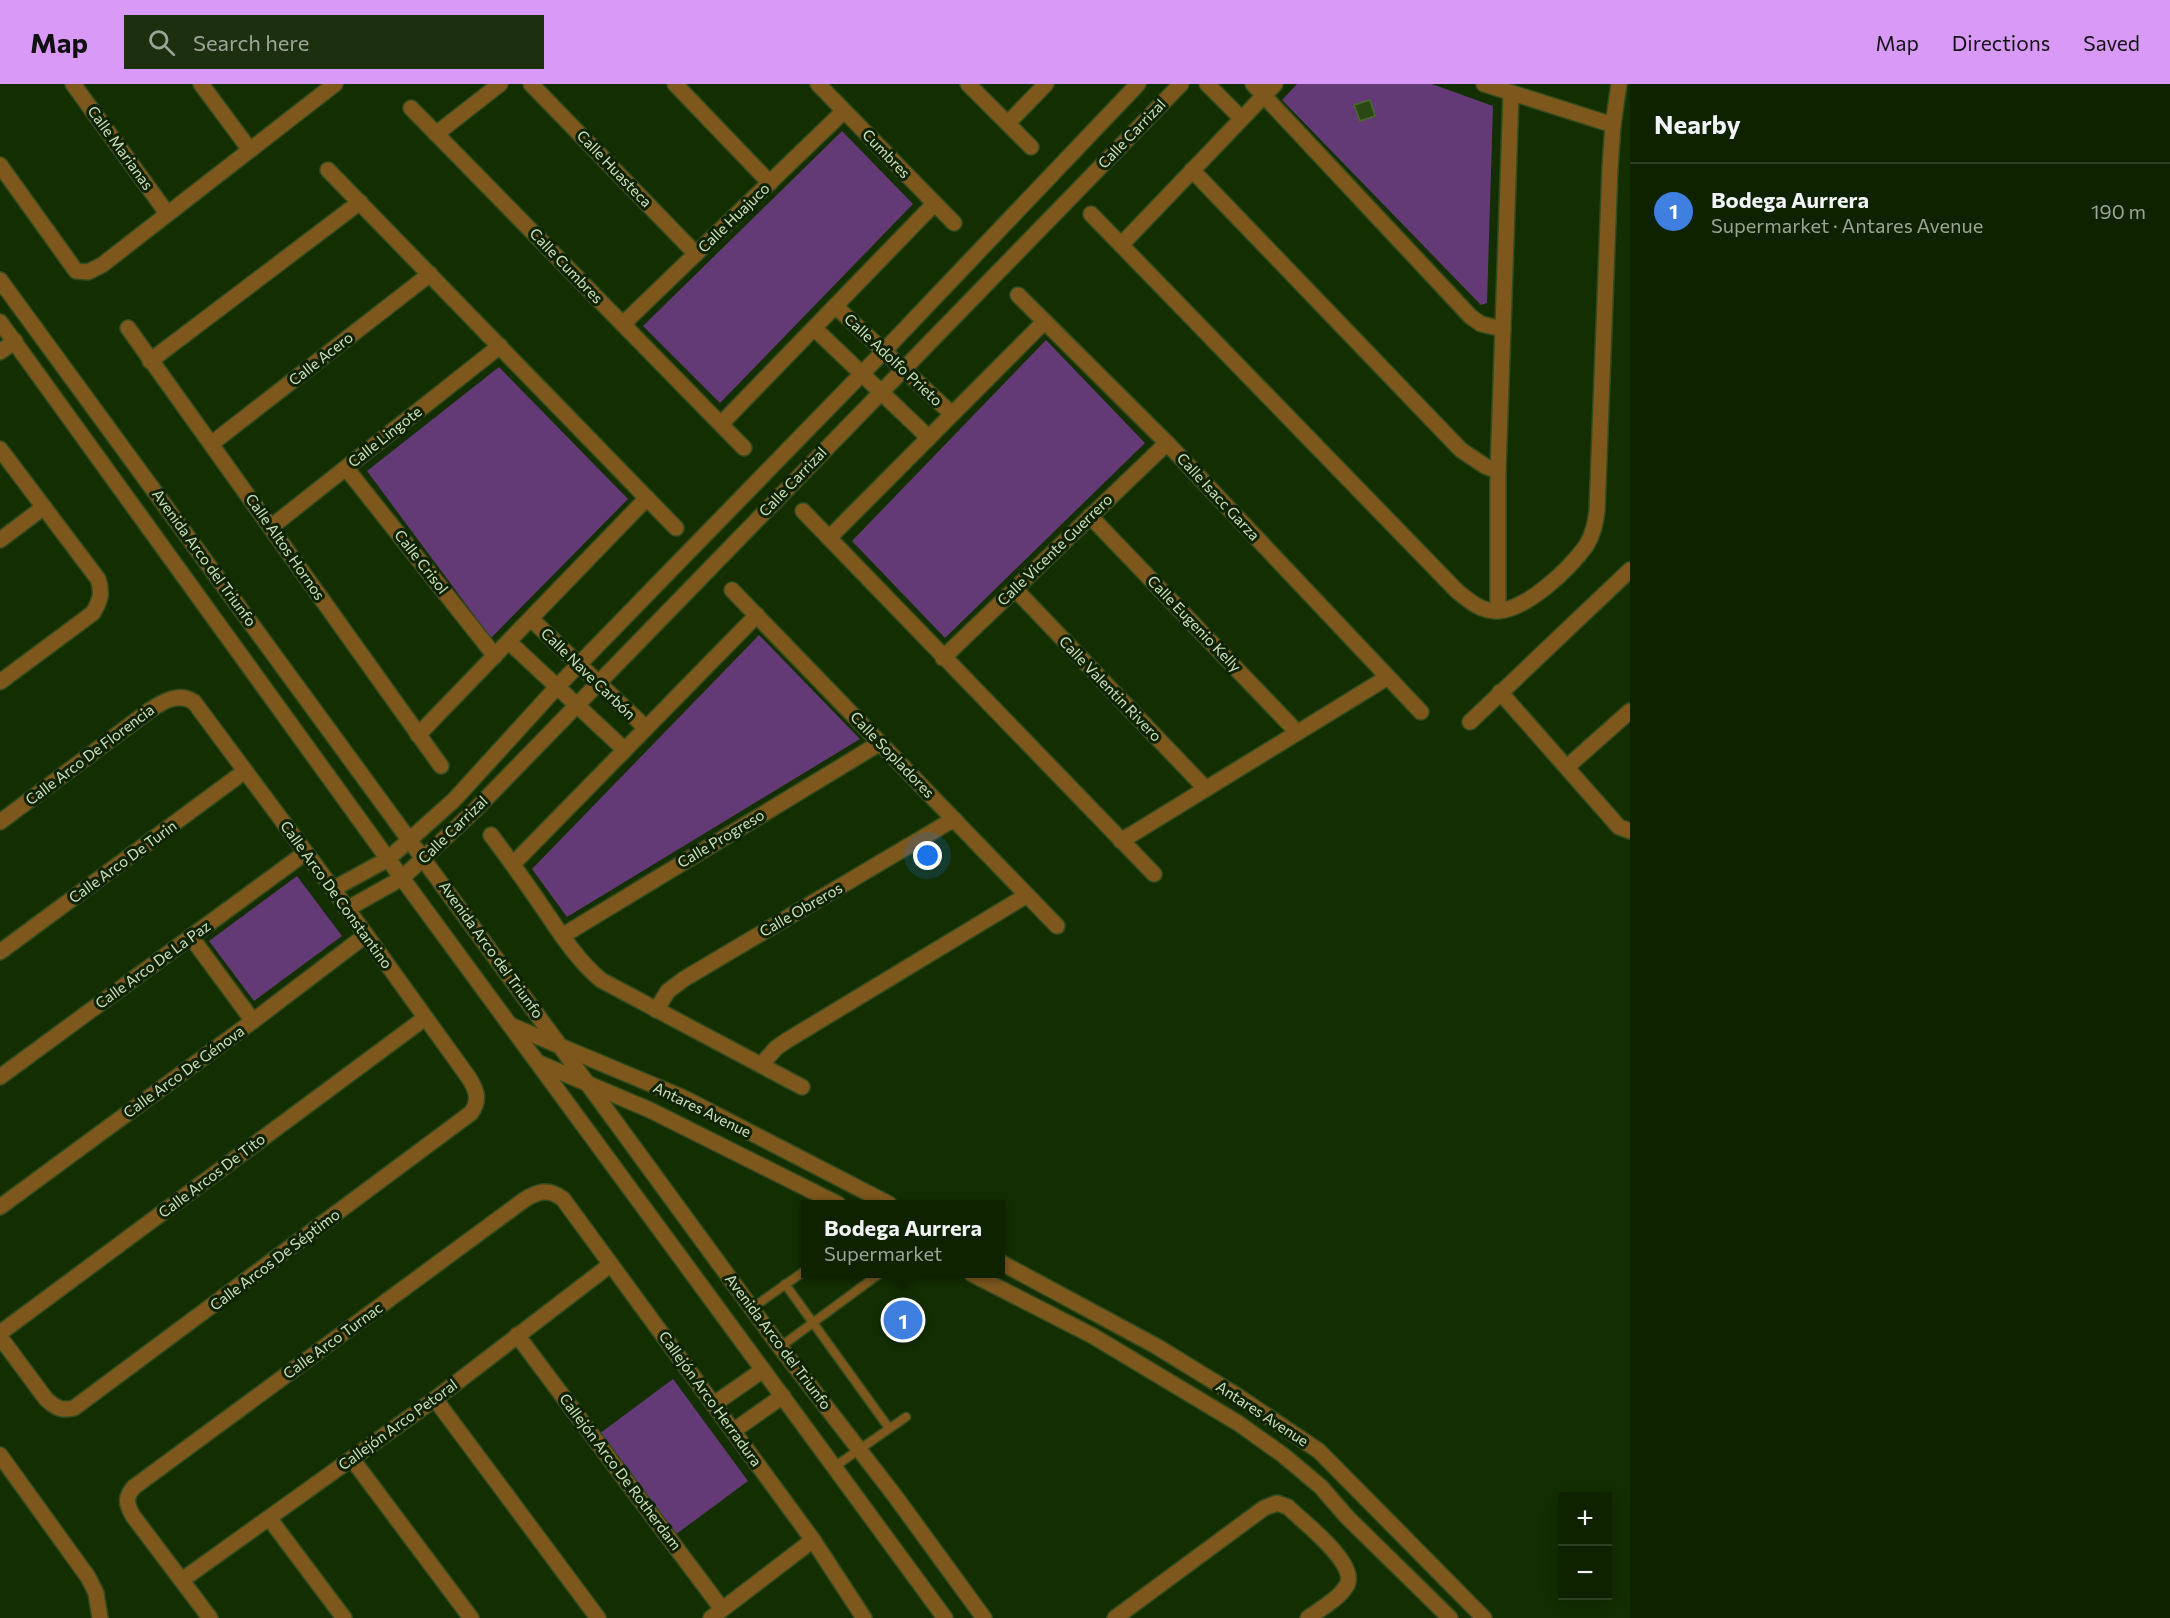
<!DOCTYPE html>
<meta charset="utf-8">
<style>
body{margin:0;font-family:Commissioner,sans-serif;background:#1c2f0f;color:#f1f3f6}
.controls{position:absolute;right:18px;bottom:18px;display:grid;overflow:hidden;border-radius:0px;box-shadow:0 3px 15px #0003}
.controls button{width:54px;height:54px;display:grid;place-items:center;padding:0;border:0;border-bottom:2px solid #2e3f22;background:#0e2200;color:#f1f3f6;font:30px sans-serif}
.you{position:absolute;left:928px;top:772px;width:21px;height:21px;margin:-15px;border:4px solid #fff;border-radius:50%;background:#1a73e8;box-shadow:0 0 0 9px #1a73e833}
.badge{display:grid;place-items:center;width:39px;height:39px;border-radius:50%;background:#d99af7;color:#fff;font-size:20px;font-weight:700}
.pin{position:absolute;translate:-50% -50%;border:3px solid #fff;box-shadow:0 2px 6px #0006}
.popup{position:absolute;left:801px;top:1116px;width:204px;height:78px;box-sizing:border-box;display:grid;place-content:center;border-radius:0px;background:#0e2200;filter:drop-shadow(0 2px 4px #0005);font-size:20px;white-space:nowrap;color:#9ba499}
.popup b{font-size:22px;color:#f1f3f6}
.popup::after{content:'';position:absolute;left:50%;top:100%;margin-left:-12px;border:12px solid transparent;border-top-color:#0e2200}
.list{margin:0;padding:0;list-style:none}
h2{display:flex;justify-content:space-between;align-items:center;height:78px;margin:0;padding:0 24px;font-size:26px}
h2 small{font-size:20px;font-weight:400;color:#9ba499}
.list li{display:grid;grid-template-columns:39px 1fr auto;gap:18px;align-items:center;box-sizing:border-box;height:96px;padding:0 24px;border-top:2px solid #2e3f22}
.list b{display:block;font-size:22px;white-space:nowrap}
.list p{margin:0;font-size:20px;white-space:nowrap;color:#9ba499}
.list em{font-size:20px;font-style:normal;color:#9ba499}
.icon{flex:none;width:33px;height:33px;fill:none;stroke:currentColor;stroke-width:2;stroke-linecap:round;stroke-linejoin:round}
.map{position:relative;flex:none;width:1630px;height:1534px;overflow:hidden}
header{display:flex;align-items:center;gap:36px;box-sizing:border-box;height:84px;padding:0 30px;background:#d99af7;color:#111}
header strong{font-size:28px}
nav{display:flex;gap:33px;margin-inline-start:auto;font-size:21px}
.search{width:420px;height:54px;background:#1c2f0f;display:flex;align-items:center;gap:15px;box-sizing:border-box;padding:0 21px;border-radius:0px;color:#9ba499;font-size:22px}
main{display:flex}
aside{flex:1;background:#0e2200}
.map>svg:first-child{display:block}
</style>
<header>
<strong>Map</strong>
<div class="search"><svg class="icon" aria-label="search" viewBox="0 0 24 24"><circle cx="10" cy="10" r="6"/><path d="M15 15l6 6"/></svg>Search here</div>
<nav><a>Map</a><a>Directions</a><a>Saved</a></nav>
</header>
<main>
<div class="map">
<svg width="1630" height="1534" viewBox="0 0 1630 1534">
<rect width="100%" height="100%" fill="#132e00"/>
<g fill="#633a75">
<path d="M1297,0H1432L1493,22L1487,219L1481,221L1282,16Z"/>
<path d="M842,47L913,120L720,319L643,242Z"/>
<path d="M1046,256L1145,359L945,554L852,457Z"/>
<path d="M499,283L628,415L491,554L367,387Z"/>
<path d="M759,551L860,655L567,833L532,785Z"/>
<path d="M297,792L342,852L254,917L209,857Z"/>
<path d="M673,1295L748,1397L675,1451L599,1350Z"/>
</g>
<path fill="#2b4716" stroke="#466c2c" stroke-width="1.5" d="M1370,16L1375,32L1360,37L1354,21Z"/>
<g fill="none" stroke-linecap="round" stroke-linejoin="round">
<g stroke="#314b1f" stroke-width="11">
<g id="service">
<path d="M785,1200L889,1344"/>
<path d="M752,1224L806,1186"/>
<path d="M780,1263L879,1190"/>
<path d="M834,1383L906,1333"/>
</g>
</g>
<g stroke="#314b1f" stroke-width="18">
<g id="minor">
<path d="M73,0L167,129"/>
<path d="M201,0L250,66"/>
<path d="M531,0L696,170"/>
<path d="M675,0L770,99"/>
<path d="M818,0L954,139"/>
<path d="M968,0L1031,63"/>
<path d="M1207,0L1241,34"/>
<path d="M1253,0L1471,233L1481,240L1503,245"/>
<path d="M1484,0L1613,41"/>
<path d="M411,24L744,364"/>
<path d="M1008,39L1046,0"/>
<path d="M436,50L500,0"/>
<path d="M0,81L76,187L88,188L102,181L335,0"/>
<path d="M328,86L676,444"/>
<path d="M1192,86L1461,366L1485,382L1498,387"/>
<path d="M1091,130L1457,507C1469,517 1482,528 1498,527C1528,525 1569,485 1586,462C1593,451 1595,440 1597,427L1610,84L1613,41L1619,0"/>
<path d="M1121,161L1275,0"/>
<path d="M1018,211L1167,359L1421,628"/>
<path d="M835,222L952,330"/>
<path d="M623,240L844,27"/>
<path d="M128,244L441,682"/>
<path d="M814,244L929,354"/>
<path d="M0,268L15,257"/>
<path d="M150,277L360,118"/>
<path d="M721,340L934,120"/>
<path d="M211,360L430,190"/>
<path d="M0,365L98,495C103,509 100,517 93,529L0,598"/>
<path d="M346,384L495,572"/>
<path d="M803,427L1154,790"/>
<path d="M1090,432L1297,648"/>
<path d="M271,443L500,262"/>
<path d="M829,454L1044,238"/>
<path d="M0,456L44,423"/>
<path d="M1015,505L1206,705"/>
<path d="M732,506L1057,842"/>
<path d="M1498,527V387L1511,10"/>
<path d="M531,535L646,644"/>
<path d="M509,558L625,666"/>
<path d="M943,574L1167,359"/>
<path d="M1500,608L1619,743L1630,747"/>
<path d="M1470,638L1630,486"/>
<path d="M418,651L647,414"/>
<path d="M1567,683L1630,627"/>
<path d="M0,738L150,626C164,617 179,608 194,618L333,805L469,994C477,1007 480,1016 471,1029L74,1324C61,1327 56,1324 46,1315L0,1253"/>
<path d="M491,751C509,775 526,799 543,824C560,849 577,876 601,896L802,1003"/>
<path d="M1121,757L1388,593"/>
<path d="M513,780L757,531"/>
<path d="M333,805L388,775L454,716L557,603L884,267L1138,0"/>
<path d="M347,825L402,794L474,727L1181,0"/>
<path d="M562,852L880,659"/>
<path d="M191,853L253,937"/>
<path d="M0,868L245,687"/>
<path d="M656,926L668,907L684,895L954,735"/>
<path d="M510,941L684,1014L889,1120"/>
<path d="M539,979L650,1026L838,1120"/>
<path d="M761,981L776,964L786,957L1027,811"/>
<path d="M0,993L305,769"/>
<path d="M0,1123L253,937L366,851"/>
<path d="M1000,1178L1156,1262L1239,1313L1319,1367L1484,1534"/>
<path d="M972,1190L1093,1252L1238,1339L1283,1371L1321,1403L1347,1433L1450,1534"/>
<path d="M0,1249L425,934"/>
<path d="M517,1251L722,1525"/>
<path d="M435,1315L598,1534"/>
<path d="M714,1320L763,1286"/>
<path d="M733,1347L783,1312"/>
<path d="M0,1371L88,1493L96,1509L100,1534"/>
<path d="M352,1375L471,1534"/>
<path d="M269,1434L344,1534"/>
<path d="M182,1496L435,1315L610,1181"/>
<path d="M210,1534L133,1432C126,1420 125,1413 134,1403L524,1116C538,1107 549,1104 563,1115L813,1456L864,1534"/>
<path d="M711,1534L813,1456"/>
<path d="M1115,1534L1264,1424L1277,1419L1288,1423C1303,1438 1358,1479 1347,1501C1339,1515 1320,1525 1308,1534"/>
</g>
</g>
<g stroke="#314b1f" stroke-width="18">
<g id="tertiary">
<path d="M0,196L780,1263L895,1412L984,1534"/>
<path d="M0,238L388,775L945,1534"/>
</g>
</g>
<use href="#service" stroke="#7d571c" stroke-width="8"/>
<use href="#minor" stroke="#7d571c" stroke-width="15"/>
<use href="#tertiary" stroke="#7d571c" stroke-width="15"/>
</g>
<g text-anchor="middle" stroke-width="6" stroke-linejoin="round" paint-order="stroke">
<g font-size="15" fill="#cce1bf" stroke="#0f2302">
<text transform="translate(1132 50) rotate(-46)" y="5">Calle Carrizal</text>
<text transform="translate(120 64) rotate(54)" y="5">Calle Marianas</text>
<text transform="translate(886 70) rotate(46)" y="5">Cumbres</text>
<text transform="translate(614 85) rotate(46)" y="5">Calle Huasteca</text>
<text transform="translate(734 134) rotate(-44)" y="5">Calle Huajuco</text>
<text transform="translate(566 182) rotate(46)" y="5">Calle Cumbres</text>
<text transform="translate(321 275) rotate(-38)" y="5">Calle Acero</text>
<text transform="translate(893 276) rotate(43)" y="5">Calle Adolfo Prieto</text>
<text transform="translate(385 353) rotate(-38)" y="5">Calle Lingote</text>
<text transform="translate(793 398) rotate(-46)" y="5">Calle Carrizal</text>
<text transform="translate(1218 413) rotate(47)" y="5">Calle Isacc Garza</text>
<text transform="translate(285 463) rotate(55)" y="5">Calle Altos Hornos</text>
<text transform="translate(1055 466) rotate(-44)" y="5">Calle Vicente Guerrero</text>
<text transform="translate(204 474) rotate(54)" y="5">Avenida Arco del Triunfo</text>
<text transform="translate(421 478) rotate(52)" y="5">Calle Crisol</text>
<text transform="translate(1194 540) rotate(46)" y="5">Calle Eugenio Kelly</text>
<text transform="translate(588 590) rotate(44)" y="5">Calle Nave Carbón</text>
<text transform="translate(1110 605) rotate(46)" y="5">Calle Valentin Rivero</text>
<text transform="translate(90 671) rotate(-37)" y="5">Calle Arco De Florencia</text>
<text transform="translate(892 671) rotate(46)" y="5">Calle Sopladores</text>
<text transform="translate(453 746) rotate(-44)" y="5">Calle Carrizal</text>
<text transform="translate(721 755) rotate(-31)" y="5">Calle Progreso</text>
<text transform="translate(123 778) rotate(-36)" y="5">Calle Arco De Turin</text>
<text transform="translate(336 811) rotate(54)" y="5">Calle Arco De Constantino</text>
<text transform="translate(801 826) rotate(-30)" y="5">Calle Obreros</text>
<text transform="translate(491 866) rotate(54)" y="5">Avenida Arco del Triunfo</text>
<text transform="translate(153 881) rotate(-36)" y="5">Calle Arco De La Paz</text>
<text transform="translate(184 988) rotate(-36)" y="5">Calle Arco De Génova</text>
<text transform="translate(702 1026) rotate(26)" y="5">Antares Avenue</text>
<text transform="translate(212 1092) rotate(-37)" y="5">Calle Arcos De Tito</text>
<text transform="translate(275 1176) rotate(-37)" y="5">Calle Arcos De Séptimo</text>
<text transform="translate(333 1257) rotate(-36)" y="5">Calle Arco Turnac</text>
<text transform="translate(778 1258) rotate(53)" y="5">Avenida Arco del Triunfo</text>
<text transform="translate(710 1315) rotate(54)" y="5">Callejón Arco Herradura</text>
<text transform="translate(1262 1330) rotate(33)" y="5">Antares Avenue</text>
<text transform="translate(398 1341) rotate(-36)" y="5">Callejón Arco Petoral</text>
<text transform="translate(620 1388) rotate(53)" y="5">Callejón Arco De Rotherdam</text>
</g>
</g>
</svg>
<div class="controls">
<button>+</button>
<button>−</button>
</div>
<div class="you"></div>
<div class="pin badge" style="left:903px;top:1236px;background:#3f7fe0">1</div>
<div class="popup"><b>Bodega Aurrera</b>Supermarket</div>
</div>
<aside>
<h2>Nearby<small></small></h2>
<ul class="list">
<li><span class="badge" style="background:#3f7fe0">1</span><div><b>Bodega Aurrera</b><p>Supermarket · Antares Avenue</p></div><em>190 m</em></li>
</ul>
</aside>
</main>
